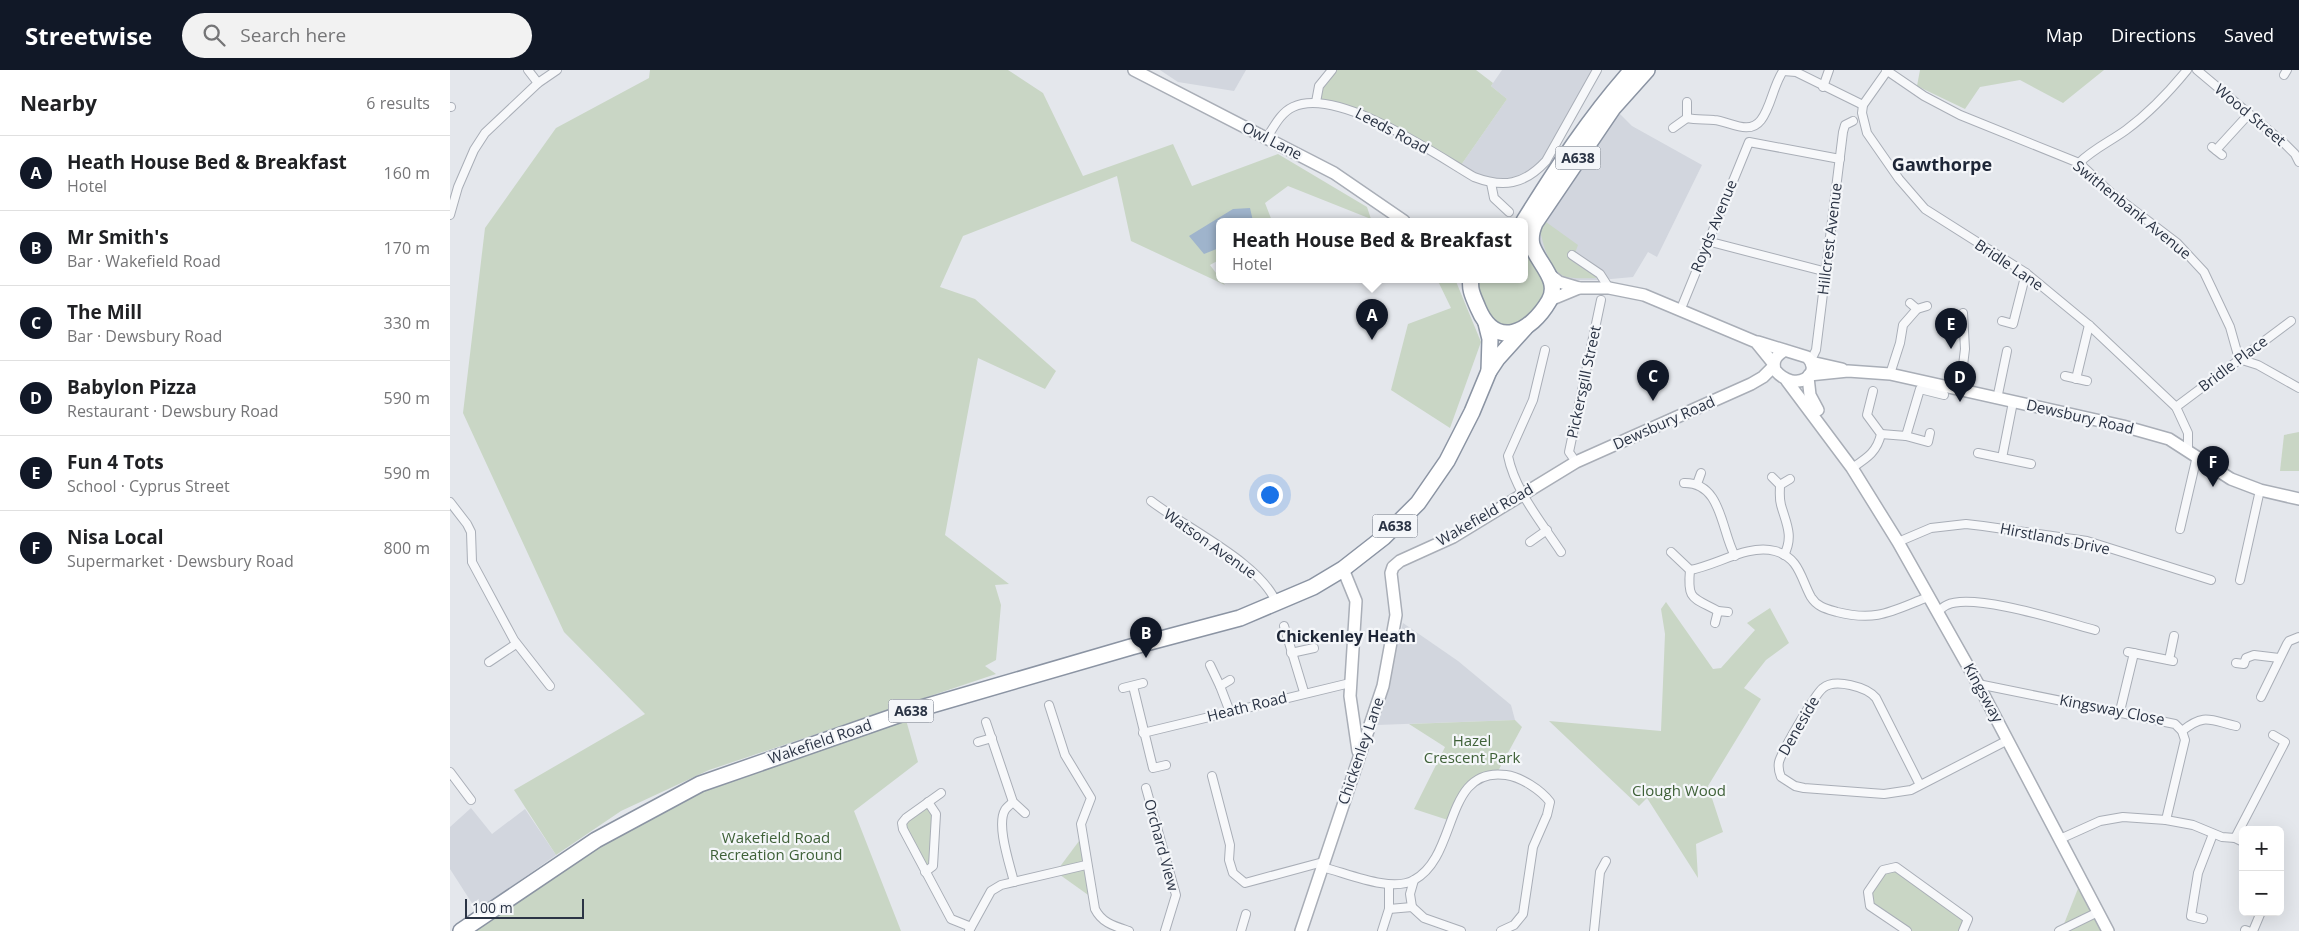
<!DOCTYPE html>
<meta charset="utf-8">
<style>
body{margin:0;font-family:"Open Sans",sans-serif;background:#f2f2f2;color:#202124}
.controls{position:absolute;right:15px;bottom:15px;display:grid;overflow:hidden;border-radius:8px;box-shadow:0 5px 20px #0002}
.controls button{width:45px;height:45px;display:grid;place-items:center;padding:0;border:0;border-bottom:1px solid #e0e0e0;background:#fff;color:#202124;font:25px sans-serif}
.scale{position:absolute;left:15px;bottom:12px;width:119px;box-sizing:border-box;padding-left:5px;border:2px solid #2b3445;border-top:0;font-size:14px;line-height:18px;white-space:nowrap;color:#2b3445;-webkit-text-stroke:4px #f4f6f9;paint-order:stroke}
.you{position:absolute;left:819px;top:424px;width:18px;height:18px;margin:-12px;border:4px solid #fff;border-radius:50%;background:#1a73e8;box-shadow:0 0 0 8px #1a73e833}
.badge{display:grid;place-items:center;width:32px;height:32px;border-radius:50%;background:#111827;color:#fff;font-size:16px;font-weight:700}
.pin{position:absolute;translate:-50% -41px;filter:drop-shadow(0 1px 2px #0008)}
.pin::after{content:'';position:absolute;top:26px;width:18px;height:15px;background:inherit;clip-path:polygon(0 0,100% 0,50% 100%)}
.popup{position:absolute;left:766px;top:148px;width:312px;height:65px;box-sizing:border-box;display:grid;place-content:center;border-radius:8px;background:#fff;filter:drop-shadow(0 1px 4px #0005);font-size:16px;white-space:nowrap;color:#757577}
.popup b{font-size:19px;color:#202124}
.popup::after{content:'';position:absolute;left:50%;top:100%;margin-left:-10px;border:10px solid transparent;border-top-color:#fff}
.list{margin:0;padding:0;list-style:none}
h2{display:flex;justify-content:space-between;align-items:center;height:65px;margin:0;padding:0 20px;font-size:21px}
h2 small{font-size:16px;font-weight:400;color:#757577}
.list li{display:grid;grid-template-columns:32px 1fr auto;gap:15px;align-items:center;box-sizing:border-box;height:75px;padding:0 20px;border-top:1px solid #e0e0e0}
.list b{display:block;font-size:19px;white-space:nowrap}
.list p{margin:0;font-size:16px;white-space:nowrap;color:#757577}
.list em{font-size:16px;font-style:normal;color:#757577}
.icon{flex:none;width:28px;height:28px;fill:none;stroke:currentColor;stroke-width:2;stroke-linecap:round;stroke-linejoin:round}
.map{position:relative;flex:none;width:1849px;height:861px;overflow:hidden}
header{display:flex;align-items:center;gap:30px;box-sizing:border-box;height:70px;padding:0 25px;background:#111827;color:#fff}
header strong{font-size:24px}
nav{display:flex;gap:28px;margin-inline-start:auto;font-size:18px}
.search{width:350px;height:45px;background:#f2f2f2;display:flex;align-items:center;gap:12px;box-sizing:border-box;padding:0 18px;border-radius:28px;color:#757577;font-size:19px}
main{display:flex}
aside{flex:1;background:#fff}
.map>svg:first-child{display:block}
</style>
<header>
<strong>Streetwise</strong>
<div class="search"><svg class="icon" aria-label="search" viewBox="0 0 24 24"><circle cx="10" cy="10" r="6"/><path d="M15 15l6 6"/></svg>Search here</div>
<nav><a>Map</a><a>Directions</a><a>Saved</a></nav>
</header>
<main>
<aside>
<h2>Nearby<small>6 results</small></h2>
<ul class="list">
<li><span class="badge">A</span><div><b>Heath House Bed &amp; Breakfast</b><p>Hotel</p></div><em>160 m</em></li>
<li><span class="badge">B</span><div><b>Mr Smith's</b><p>Bar · Wakefield Road</p></div><em>170 m</em></li>
<li><span class="badge">C</span><div><b>The Mill</b><p>Bar · Dewsbury Road</p></div><em>330 m</em></li>
<li><span class="badge">D</span><div><b>Babylon Pizza</b><p>Restaurant · Dewsbury Road</p></div><em>590 m</em></li>
<li><span class="badge">E</span><div><b>Fun 4 Tots</b><p>School · Cyprus Street</p></div><em>590 m</em></li>
<li><span class="badge">F</span><div><b>Nisa Local</b><p>Supermarket · Dewsbury Road</p></div><em>800 m</em></li>
</ul>
</aside>
<div class="map">
<svg width="1849" height="861" viewBox="0 0 1849 861">
<rect width="100%" height="100%" fill="#e4e7ec"/>
<g fill="#d2d6de">
<path d="M710,0H796L784,21L728,12Z"/>
<path d="M1052,0H1147L1096,91L1074,109L1041,113L1009,98L1057,29L1041,16Z"/>
<path d="M1169,43L1182,56L1252,95L1207,187L1198,182L1183,207L1150,210H1120L1104,202L1092,182L1087,164Z"/>
<path d="M953,553L1008,591L1061,635L1065,650L927,655Z"/>
<path d="M21,738L42,764L75,739L106,785L27,841L0,799V757Z"/>
</g>
<g fill="#c9d6c5">
<path d="M200,0H558L593,23L633,106L723,74L742,116L828,84L917,137L921,149L838,116L815,133L822,151H770L769,190L760,195L775,215L681,171L667,106L513,166L490,217L525,229L606,301L595,319L528,288L495,465L559,514L545,515L551,535L546,590L535,596L546,604L259,700L171,741L106,785L64,720L195,644L114,562L13,343L35,158L106,58L199,8Z"/>
<path d="M882,0H1026L1043,13L1041,16L1057,29L1009,98L923,49L866,32L869,16Z"/>
<path d="M1470,0H1654L1613,33L1570,10L1530,17L1515,39L1467,16Z"/>
<path d="M1096,152L1128,175L1122,191L1148,208C1138,208 1126,209 1116,207C1099,201 1094,176 1090,161Z"/>
<path d="M1075,177L1080,179L1099,204L1090,244L1047,261L1021,209H1074Z"/>
<path d="M987,209H1005L1031,272L1000,358L941,320L958,254L1001,238Z"/>
<path d="M1849,362V401H1830L1834,365Z"/>
<path d="M1216,532L1263,599L1271,598L1305,560L1297,553L1320,538L1339,573L1316,590L1294,618L1311,629L1258,716L1273,762L1246,774L1248,808L1197,728L1189,736L1099,651L1211,661L1215,564L1211,539Z"/>
<path d="M454,643L468,692L404,741L451,861H23L91,813L250,714Z"/>
<path d="M1065,650L1072,657L1047,703L1022,713L1001,751L964,739L995,677L959,654Z"/>
<path d="M478,732L486,744L483,796L475,802L453,759L456,748Z"/>
<path d="M632,767L641,827L606,802Z"/>
<path d="M1446,797L1518,849L1514,861H1457L1420,836L1418,822L1433,800Z"/>
<path d="M1631,811L1658,861H1620L1612,859Z"/>
</g>
<path fill="#9fb4cc" d="M800,138L803,151H770L769,178L754,184L739,166L783,139Z"/>
<g fill="none" stroke-linecap="round" stroke-linejoin="round">
<g stroke="#a9aeb7" stroke-width="10">
<g id="street">
<path d="M78,0L88,13"/>
<path d="M1436,0L1474,26L1510,45L1629,93L1660,122L1727,173L1754,202L1780,257L1789,289L1808,295L1849,318"/>
<path d="M1747,0L1835,74L1845,84L1849,92"/>
<path d="M1437,1L1413,35L1412,43L1417,63L1449,109L1475,139L1576,203L1639,255L1726,337L1738,363V381"/>
<path d="M1834,5L1837,0"/>
<path d="M1373,17L1379,0"/>
<path d="M866,32L869,16L882,0"/>
<path d="M0,37H1"/>
<path d="M1237,48C1246,50 1255,49 1264,50C1279,51 1299,66 1311,50C1321,37 1323,16 1333,1L1346,2L1413,35"/>
<path d="M1223,58L1237,48V32"/>
<path d="M816,69C824,57 830,43 843,37C887,16 985,84 1024,107C1053,118 1074,115 1096,91L1147,0"/>
<path d="M1762,77L1772,85"/>
<path d="M1766,80L1798,45"/>
<path d="M1629,93C1643,79 1661,71 1676,60C1699,43 1719,22 1737,0"/>
<path d="M1041,113L1044,128L1059,142"/>
<path d="M0,145L8,117L24,80L35,63L88,13L107,0"/>
<path d="M1257,171L1377,202"/>
<path d="M1122,185L1150,204L1159,218"/>
<path d="M1460,233L1467,239L1477,236"/>
<path d="M1230,241L1299,72L1390,89"/>
<path d="M1552,251L1563,254L1576,203"/>
<path d="M1095,280L1083,330L1058,386C1065,421 1092,453 1111,482"/>
<path d="M1361,290L1366,280L1393,62L1395,55L1403,51"/>
<path d="M1440,304L1450,273L1453,255L1467,239"/>
<path d="M1615,306L1637,311"/>
<path d="M1626,309L1639,255"/>
<path d="M1510,320L1515,279L1513,243"/>
<path d="M1547,329L1557,281"/>
<path d="M1726,337L1841,251"/>
<path d="M1431,364L1456,366L1478,372L1480,363"/>
<path d="M1456,366L1470,319L1494,325"/>
<path d="M1528,383L1581,394"/>
<path d="M1552,388L1563,332"/>
<path d="M1126,392L1119,382L1151,230"/>
<path d="M1402,398C1417,388 1427,382 1431,364L1417,345L1423,321"/>
<path d="M1322,407L1330,415C1330,422 1329,428 1331,435C1336,453 1344,466 1334,485"/>
<path d="M1234,413C1272,412 1271,461 1285,486"/>
<path d="M1247,414L1251,403"/>
<path d="M1330,415L1340,409"/>
<path d="M701,431C737,459 811,493 827,534"/>
<path d="M0,432L17,454L21,462L22,492L64,570L100,616"/>
<path d="M1730,459L1747,386"/>
<path d="M1080,472L1097,460"/>
<path d="M1448,472L1481,458L1516,454L1533,456L1637,471L1761,510"/>
<path d="M1221,482L1240,500C1268,495 1297,474 1325,481C1349,487 1351,509 1361,527C1367,537 1377,539 1387,542C1427,552 1442,541 1478,527"/>
<path d="M1240,500C1237,531 1243,527 1268,541"/>
<path d="M1790,510L1810,420"/>
<path d="M1487,542C1490,540 1494,536 1497,535C1523,522 1615,552 1645,560"/>
<path d="M1265,553L1268,541L1278,542"/>
<path d="M834,556L854,622"/>
<path d="M1678,582L1723,591"/>
<path d="M841,583L864,578"/>
<path d="M1719,590L1724,566"/>
<path d="M39,592L66,574"/>
<path d="M1786,593L1794,594L1796,588L1804,585L1829,588"/>
<path d="M760,595L770,616L780,642"/>
<path d="M1528,614L1725,654L1732,661L1735,670L1716,750"/>
<path d="M683,616L703,698L716,695"/>
<path d="M770,616L780,610"/>
<path d="M673,618L693,613"/>
<path d="M1811,627L1837,574L1839,571L1849,567"/>
<path d="M599,635L615,685L641,728L631,754L645,839C652,853 664,856 679,861"/>
<path d="M1670,641L1684,583"/>
<path d="M536,652L563,732L575,743"/>
<path d="M1732,661C1754,643 1760,650 1786,656"/>
<path d="M693,663L900,613"/>
<path d="M528,672L542,668"/>
<path d="M0,702L21,730"/>
<path d="M762,706L780,775L779,790L783,803L795,813L873,792"/>
<path d="M1470,715L1426,628C1417,617 1385,608 1373,618C1365,624 1331,683 1329,692C1328,697 1329,702 1331,707L1345,716L1354,718L1434,724L1461,720L1558,670"/>
<path d="M696,718L726,825L715,861"/>
<path d="M491,723L456,748L452,753L453,759L501,849L521,857"/>
<path d="M563,732C561,734 557,737 555,740C546,755 560,795 564,812"/>
<path d="M1785,768L1835,672L1823,665"/>
<path d="M1610,769L1650,751L1673,747L1716,750L1743,755L1772,767L1785,768L1793,772"/>
<path d="M872,797C897,803 941,823 964,810C1009,786 993,696 1056,705C1071,707 1091,720 1100,732L1097,745L1083,777L1073,844L1064,855L1051,861"/>
<path d="M475,802L483,796L486,744L478,732"/>
<path d="M962,837L960,824L964,810"/>
<path d="M939,839L962,837L974,848L1011,861"/>
<path d="M1753,849L1741,846L1748,803L1763,764"/>
<path d="M1795,860L1798,861"/>
<path d="M519,861L541,821L551,815L636,795"/>
<path d="M791,861L796,844"/>
<path d="M932,861L939,839V815"/>
<path d="M1144,861L1150,802L1156,791"/>
<path d="M1457,861L1420,836L1418,822L1433,800L1446,797L1518,849L1513,861"/>
<path d="M1609,861L1648,842"/>
<path d="M1803,861L1811,842"/>
</g>
</g>
<g stroke="#a9aeb7" stroke-width="14">
<g id="secondary">
<path d="M684,0L884,103L954,151"/>
<path d="M1099,204L1109,212L1129,218"/>
<path d="M1100,230L1129,218H1159L1194,225L1306,272L1323,293"/>
<path d="M1308,272L1357,287C1374,303 1346,325 1325,300C1322,290 1327,285 1335,280"/>
<path d="M1361,292L1392,299"/>
<path d="M1359,305L1398,301L1440,304L1673,356L1719,369L1781,409L1810,420L1849,429"/>
<path d="M1358,307L1360,325L1368,340"/>
<path d="M1337,311L1402,398L1448,472L1528,614L1658,861"/>
<path d="M893,499L906,531L900,626L908,681"/>
<path d="M851,861L933,616L946,545L941,503L943,497L950,491L1003,467L1126,392L1301,314L1313,307L1324,296"/>
</g>
</g>
<g stroke="#8b94a3" stroke-width="18">
<g id="highway">
<path d="M1074,151C1107,98 1140,47 1182,0"/>
<path d="M1021,209C1019,220 1024,228 1028,238C1046,281 1081,262 1099,231C1111,210 1088,194 1082,175C1080,167 1082,160 1085,153L1163,38L1197,0"/>
<path d="M1036,253L1040,269L1039,301"/>
<path d="M11,861L146,770L250,714L454,643L681,577L790,548L863,517L893,499L934,467L968,433L997,391L1022,342L1039,301L1047,289L1075,258"/>
</g>
</g>
<use href="#street" stroke="#f7f8fa" stroke-width="8"/>
<use href="#secondary" stroke="#fff" stroke-width="11"/>
<use href="#highway" stroke="#fff" stroke-width="15"/>
</g>
<g text-anchor="middle" stroke-width="4.5" stroke-linejoin="round" paint-order="stroke">
<g fill="#f4f6f9" stroke="#676e7b" stroke-width="1">
<rect x="1105.5" y="76.5" width="45" height="23" rx="4"/>
<rect x="922.5" y="444.5" width="45" height="23" rx="4"/>
<rect x="438.5" y="629.5" width="45" height="23" rx="4"/>
</g>
<g font-size="14" font-weight="bold" fill="#2b3445">
<text x="1128" y="93">A638</text>
<text x="945" y="461">A638</text>
<text x="461" y="646">A638</text>
</g>
<g font-size="15" fill="#2b3445" stroke="#f4f6f9">
<text transform="translate(1800 45) rotate(40)" y="5">Wood Street</text>
<text transform="translate(942 61) rotate(28)" y="5">Leeds Road</text>
<text transform="translate(822 71) rotate(27)" y="5">Owl Lane</text>
<text transform="translate(1682 140) rotate(39)" y="5">Swithenbank Avenue</text>
<text transform="translate(1264 156) rotate(-68)" y="5">Royds Avenue</text>
<text transform="translate(1380 169) rotate(-83)" y="5">Hillcrest Avenue</text>
<text transform="translate(1559 195) rotate(34)" y="5">Bridle Lane</text>
<text transform="translate(1783 294) rotate(-37)" y="5">Bridle Place</text>
<text transform="translate(1134 312) rotate(-78)" y="5">Pickersgill Street</text>
<text transform="translate(1630 347) rotate(13)" y="5">Dewsbury Road</text>
<text transform="translate(1214 353) rotate(-24)" y="5">Dewsbury Road</text>
<text transform="translate(1035 445) rotate(-30)" y="5">Wakefield Road</text>
<text transform="translate(1605 469) rotate(11)" y="5">Hirstlands Drive</text>
<text transform="translate(760 474) rotate(35)" y="5">Watson Avenue</text>
<text transform="translate(1533 623) rotate(61)" y="5">Kingsway</text>
<text transform="translate(797 637) rotate(-14)" y="5">Heath Road</text>
<text transform="translate(1662 640) rotate(11)" y="5">Kingsway Close</text>
<text transform="translate(1349 656) rotate(-60)" y="5">Deneside</text>
<text transform="translate(370 672) rotate(-19)" y="5">Wakefield Road</text>
<text transform="translate(911 681) rotate(-71)" y="5">Chickenley Lane</text>
<text transform="translate(711 775) rotate(75)" y="5">Orchard View</text>
</g>
<g font-size="15" fill="#3f6138" stroke="#f4f6f9">
<text x="1022" y="676">Hazel<tspan x="1022" dy="17">Crescent Park</tspan></text>
<text x="1229" y="726">Clough Wood</text>
<text x="326" y="773">Wakefield Road<tspan x="326" dy="17">Recreation Ground</tspan></text>
</g>
<g font-size="16" font-weight="bold" fill="#1d2536" stroke="#f4f6f9">
<text x="896" y="572">Chickenley Heath</text>
</g>
<g font-size="18" font-weight="bold" fill="#1d2536" stroke="#f4f6f9">
<text x="1492" y="101">Gawthorpe</text>
</g>
</g>
</svg>
<div class="controls">
<button>+</button>
<button>−</button>
</div>
<div class="scale">100 m</div>
<div class="you"></div>
<div class="pin badge" style="left:922px;top:270px">A</div>
<div class="popup"><b>Heath House Bed &amp; Breakfast</b>Hotel</div>
<div class="pin badge" style="left:696px;top:588px">B</div>
<div class="pin badge" style="left:1203px;top:331px">C</div>
<div class="pin badge" style="left:1510px;top:332px">D</div>
<div class="pin badge" style="left:1501px;top:279px">E</div>
<div class="pin badge" style="left:1763px;top:417px">F</div>
</div>
</main>
